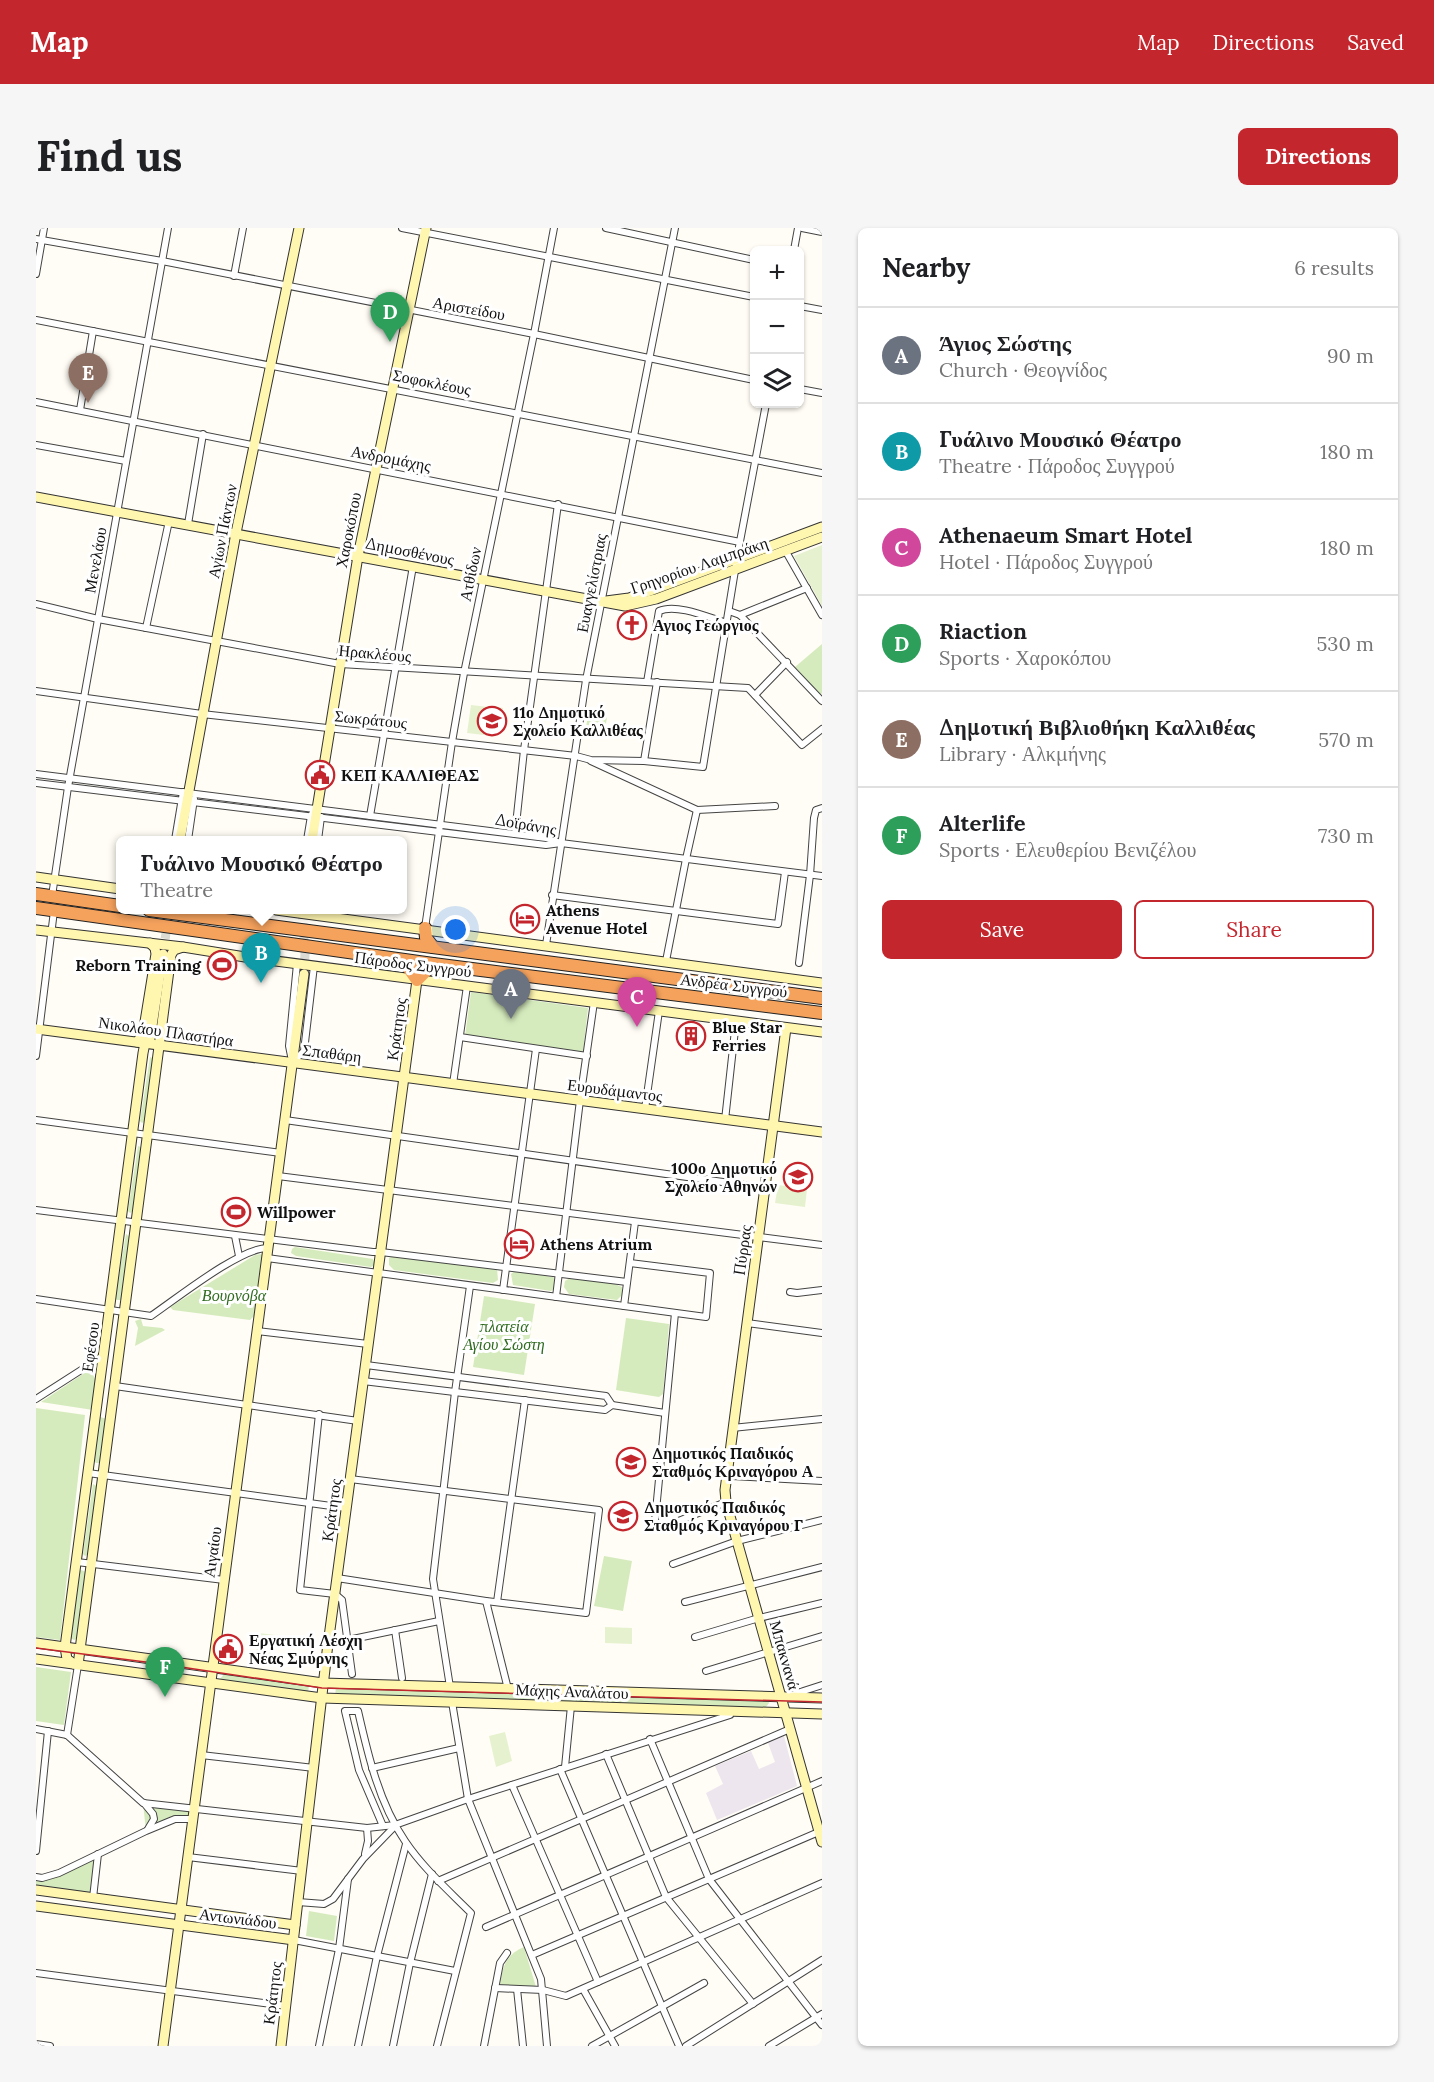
<!DOCTYPE html>
<meta charset="utf-8">
<style>
body{margin:0;font-family:Lora,serif;background:#f6f6f6;color:#202124}
.controls{position:absolute;right:18px;top:18px;display:grid;overflow:hidden;border-radius:9px;box-shadow:0 2px 4px #0004}
.controls button{width:54px;height:54px;display:grid;place-items:center;padding:0;border:0;border-bottom:2px solid #e0e0e0;background:#fff;color:#202124;font:30px sans-serif}
.you{position:absolute;left:420px;top:702px;width:21px;height:21px;margin:-15px;border:4px solid #fff;border-radius:50%;background:#1a73e8;box-shadow:0 0 0 9px #1a73e833}
.badge{display:grid;place-items:center;width:39px;height:39px;border-radius:50%;background:#c4262e;color:#fff;font-size:20px;font-weight:700}
.pin{position:absolute;translate:-50% -50px;filter:drop-shadow(0 2px 3px #0008)}
.pin::after{content:'';position:absolute;top:32px;width:21px;height:18px;background:inherit;clip-path:polygon(0 0,100% 0,50% 100%)}
.popup{position:absolute;left:80px;top:608px;width:291px;height:78px;box-sizing:border-box;display:grid;place-content:center;border-radius:9px;background:#fff;filter:drop-shadow(0 2px 4px #0005);font-size:20px;white-space:nowrap;color:#757577}
.popup b{font-size:22px;color:#202124}
.popup::after{content:'';position:absolute;left:50%;top:100%;margin-left:-12px;border:12px solid transparent;border-top-color:#fff}
.list{margin:0;padding:0;list-style:none}
h2{display:flex;justify-content:space-between;align-items:center;height:78px;margin:0;padding:0 24px;font-size:26px}
h2 small{font-size:20px;font-weight:400;color:#757577}
.list li{display:grid;grid-template-columns:39px 1fr auto;gap:18px;align-items:center;box-sizing:border-box;height:96px;padding:0 24px;border-top:2px solid #e0e0e0}
.list b{display:block;font-size:22px;white-space:nowrap}
.list p{margin:0;font-size:20px;white-space:nowrap;color:#757577}
.list em{font-size:20px;font-style:normal;color:#757577}
.actions{display:flex;gap:12px;padding:18px 24px}
.actions a{flex:1;padding:14px 0;border:2px solid #c4262e;border-radius:9px;text-align:center;font-size:21px;color:#c4262e}
.actions .main{background:#c4262e;color:#fff}
.icon{flex:none;width:33px;height:33px;fill:none;stroke:currentColor;stroke-width:2;stroke-linecap:round;stroke-linejoin:round}
.map{position:relative;flex:none;width:786px;height:1818px;overflow:hidden;border-radius:9px}
header{display:flex;align-items:center;gap:36px;box-sizing:border-box;height:84px;padding:0 30px;background:#c4262e;color:#fff}
header strong{font-size:28px}
nav{display:flex;gap:33px;margin-inline-start:auto;font-size:21px}
.intro{display:flex;align-items:center;justify-content:space-between;box-sizing:border-box;height:144px;padding:0 36px}
h1{margin:0;font-size:42px}
.button{padding:15px 27px;border-radius:9px;background:#c4262e;color:#fff;font-size:21px;font-weight:700}
main{display:flex;gap:36px;padding:0 36px}
aside{flex:1;background:#fff;border-radius:9px;box-shadow:0 2px 4px #0004}
.map>svg:first-child{display:block}
</style>
<header>
<strong>Map</strong>
<nav><a>Map</a><a>Directions</a><a>Saved</a></nav>
</header>
<div class="intro"><h1>Find us</h1><a class="button">Directions</a></div>
<main>
<div class="map">
<svg width="786" height="1818" viewBox="0 0 786 1818">
<rect width="100%" height="100%" fill="#fffdf5"/>
<path fill="#eee6ef" d="M748,1508L761,1558L681,1592L670,1565L687,1556L679,1538L715,1523L723,1541L739,1534L732,1515Z"/>
<g fill="#d5ebbd">
<path d="M786,416V465L784,467L759,439Z"/>
<path d="M552,487L571,489L569,502L550,500Z"/>
<path d="M435,764L552,780L547,825L429,808Z"/>
<path d="M114,829L118,831L110,893L106,895L104,893Z"/>
<path d="M102,918L107,920L98,983L94,985L92,983Z"/>
<path d="M90,1006L94,1009L86,1070L84,1072H81L79,1070Z"/>
<path d="M259,1019L337,1031L339,1037L335,1039L260,1028L255,1025L256,1021Z"/>
<path d="M225,1026L228,1029L218,1088L214,1092L137,1082L134,1079L219,1027Z"/>
<path d="M359,1027L461,1041L462,1052L457,1055L358,1042L353,1037V1030Z"/>
<path d="M479,1043L517,1049L520,1053V1059L515,1063L477,1057L475,1046Z"/>
<path d="M534,1050L579,1056L586,1059V1067L581,1072L533,1066L528,1059L529,1053Z"/>
<path d="M448,1068L499,1076L488,1147L437,1139Z"/>
<path d="M590,1090L633,1096L627,1166L623,1169L580,1162Z"/>
<path d="M105,1091L107,1098L126,1100L129,1102L99,1118L102,1100L99,1093Z"/>
<path d="M50,1144L56,1145L60,1153L57,1182L5,1174Z"/>
<path d="M0,1180L49,1187L24,1412L0,1409Z"/>
<path d="M64,1189L71,1191L65,1235H60L58,1233Z"/>
<path d="M57,1256L62,1259L53,1326L49,1328L47,1326Z"/>
<path d="M568,1328L596,1333L587,1383L558,1378Z"/>
<path d="M45,1342L50,1344L42,1410L38,1412L35,1410L44,1343Z"/>
<path d="M0,1439L35,1444L28,1497L0,1493Z"/>
<path d="M190,1444L273,1456L272,1466L183,1452Z"/>
<path d="M300,1458L732,1471L733,1475L730,1479L299,1469Z"/>
<path d="M107,1575L158,1579L157,1591H146L110,1603Z"/>
<path d="M62,1626L57,1670L0,1663V1649L6,1650Z"/>
<path d="M273,1683L301,1688L298,1713L270,1708Z"/>
<path d="M488,1719L500,1759L464,1758C466,1740 469,1727 488,1719Z"/>
</g>
<g fill="#e6f2cf">
<path d="M786,317V378L758,328Z"/>
<path d="M435,477L452,479L448,507L431,505Z"/>
<path d="M455,478L467,480L465,499L453,498Z"/>
<path d="M742,957L771,961L769,979L739,975Z"/>
<path d="M569,1399L596,1400V1416L569,1415Z"/>
<path d="M223,1405L239,1407L235,1437L219,1434Z"/>
<path d="M469,1504L476,1533L460,1539L453,1508Z"/>
</g>
<g fill="none" stroke-linecap="round" stroke-linejoin="round">
<g stroke="#dbdad3" stroke-width="9" stroke-dasharray="9 4.5" stroke-linecap="butt">
<path d="M266,682L269,726L268,744"/>
<path d="M127,724L132,693"/>
</g>
<g stroke="#444" stroke-width="8">
<g id="street">
<path d="M366,0L718,69"/>
<path d="M570,0L718,32"/>
<path d="M766,0L786,4"/>
<path d="M0,11L126,33L498,106L718,152"/>
<path d="M758,22L762,0"/>
<path d="M0,46L8,0"/>
<path d="M198,48L207,0"/>
<path d="M764,78L786,82"/>
<path d="M0,92L786,245"/>
<path d="M764,161L786,165"/>
<path d="M0,174L704,314"/>
<path d="M44,182L57,103"/>
<path d="M0,217L90,233"/>
<path d="M152,296L167,206"/>
<path d="M749,322L786,387"/>
<path d="M0,376L62,391L304,436L712,460L766,517L786,501"/>
<path d="M693,383L704,387L786,473"/>
<path d="M704,387L771,360"/>
<path d="M110,400L133,293"/>
<path d="M611,454L623,383C641,375 674,390 691,395"/>
<path d="M0,463L166,486L540,528L555,532L608,533L667,539L702,324L730,176"/>
<path d="M719,467L751,434"/>
<path d="M555,533L661,582L739,578"/>
<path d="M608,533L621,454"/>
<path d="M0,546L510,610L525,615L786,648"/>
<path d="M0,555L510,617L525,615"/>
<path d="M334,588L377,338"/>
<path d="M479,606L488,522L522,276"/>
<path d="M139,612L147,564"/>
<path d="M152,612L158,571"/>
<path d="M271,612L275,588L277,584"/>
<path d="M282,612L285,589"/>
<path d="M516,667L742,696L749,644"/>
<path d="M16,668L32,559L132,0"/>
<path d="M389,700L416,514L428,445L498,106L518,0"/>
<path d="M510,717L550,452L639,0"/>
<path d="M630,733L650,631L661,582"/>
<path d="M763,735L774,647L778,590L780,582L786,580"/>
<path d="M424,809L551,828"/>
<path d="M0,828L18,683"/>
<path d="M255,828L253,818L261,736"/>
<path d="M257,834L268,823L278,738"/>
<path d="M417,856L431,758"/>
<path d="M609,881L623,783"/>
<path d="M0,892L245,925"/>
<path d="M249,892L729,960"/>
<path d="M689,892L700,793"/>
<path d="M242,948L786,1017"/>
<path d="M0,982L337,1024H345L591,1054"/>
<path d="M199,1008L203,1028"/>
<path d="M231,1030L670,1089L674,1045L594,1035"/>
<path d="M467,1062L500,821"/>
<path d="M754,1064L761,1065L786,1062"/>
<path d="M520,1069L544,872L558,774"/>
<path d="M0,1071L115,1088C140,1071 205,1019 232,1020"/>
<path d="M588,1078L599,994"/>
<path d="M639,1085L619,1293L621,1298L625,1300L690,1274"/>
<path d="M711,1095L786,1105"/>
<path d="M221,1103L332,1116"/>
<path d="M330,1137L570,1168L576,1177"/>
<path d="M327,1153L569,1182L576,1177L629,1185"/>
<path d="M79,1158L322,1193"/>
<path d="M0,1171L67,1128"/>
<path d="M283,1186L264,1362L299,1366L306,1372L316,1446"/>
<path d="M696,1200L786,1191"/>
<path d="M623,1244L786,1253"/>
<path d="M52,1245L310,1280"/>
<path d="M41,1334L188,1352"/>
<path d="M637,1336L701,1313L786,1292"/>
<path d="M301,1350L450,1373L550,1385L563,1282L314,1251"/>
<path d="M450,1373L472,1461"/>
<path d="M461,1374L489,1172"/>
<path d="M649,1374L786,1339"/>
<path d="M359,1402L366,1450"/>
<path d="M659,1409L723,1390L786,1375"/>
<path d="M312,1412L403,1393"/>
<path d="M670,1443L786,1408"/>
<path d="M414,1459L397,1351L419,1164L434,1058"/>
<path d="M755,1467L786,1457"/>
<path d="M416,1474L432,1571L505,1751L511,1818"/>
<path d="M0,1501L31,1507"/>
<path d="M31,1507L107,1575L331,1600L359,1597L432,1571L694,1487"/>
<path d="M31,1507L42,1437"/>
<path d="M614,1511L673,1651L786,1797"/>
<path d="M570,1526L630,1669L717,1776"/>
<path d="M165,1527L278,1540"/>
<path d="M529,1539L535,1478"/>
<path d="M336,1540L423,1520"/>
<path d="M524,1541L643,1818"/>
<path d="M476,1557L562,1754"/>
<path d="M108,1575L117,1586L118,1591L112,1601"/>
<path d="M347,1598L323,1542L309,1483H322C332,1527 343,1575 369,1613C387,1640 412,1662 435,1685L401,1818"/>
<path d="M0,1623L12,1503"/>
<path d="M329,1626L332,1613L331,1600"/>
<path d="M152,1629L266,1643"/>
<path d="M0,1649L6,1650L23,1645L110,1603L139,1591H157"/>
<path d="M402,1653L754,1501"/>
<path d="M57,1670L62,1626"/>
<path d="M262,1674L288,1676L297,1671L327,1631L359,1598"/>
<path d="M450,1699L786,1553"/>
<path d="M258,1712L419,1743"/>
<path d="M496,1727L785,1603"/>
<path d="M0,1745L250,1778"/>
<path d="M459,1760L507,1762L530,1768L786,1655"/>
<path d="M481,1761L487,1818"/>
<path d="M547,1761L579,1818"/>
<path d="M0,1816L14,1818"/>
<path d="M283,1818L303,1721L312,1651"/>
<path d="M322,1818L341,1728L370,1616"/>
<path d="M357,1818L374,1735L396,1646"/>
<path d="M448,1818L464,1735L471,1725"/>
<path d="M556,1818L668,1755"/>
<path d="M650,1818L786,1732"/>
<path d="M733,1818L786,1786"/>
</g>
</g>
<g stroke="#333" stroke-width="11">
<g id="secondary">
<path d="M0,269L589,378L620,371L786,309"/>
<path d="M570,373L593,370L614,363L786,299"/>
<path d="M144,612L200,305L263,0"/>
<path d="M276,612L322,328L390,0"/>
<path d="M0,649L84,661"/>
<path d="M240,682L786,755"/>
<path d="M0,702L147,719L209,729L786,804"/>
<path d="M750,800L689,1262L690,1274L786,1614"/>
<path d="M0,801L786,904"/>
<path d="M114,811L127,726"/>
<path d="M101,814L107,806L120,726L119,720L114,715"/>
<path d="M0,1415L287,1455L786,1470"/>
<path d="M0,1431L286,1470L786,1486"/>
<path d="M38,1436L31,1431L29,1419L107,825L109,815L112,813"/>
<path d="M42,1437L135,727L138,722L147,719"/>
<path d="M0,1662L259,1697"/>
<path d="M0,1678L258,1712"/>
<path d="M127,1818L268,746"/>
<path d="M245,1818L291,1424L381,752"/>
</g>
</g>
<g stroke="#222" stroke-width="14">
<g id="highway">
<path d="M0,666L84,678"/>
<path d="M0,680L397,736L786,785"/>
<path d="M113,682L786,770"/>
<path d="M389,700L390,710L397,719"/>
<path d="M367,732L381,752L397,736"/>
</g>
</g>
<use href="#street" stroke="#fff" stroke-width="6"/>
<use href="#secondary" stroke="#fff6b0" stroke-width="9"/>
<use href="#highway" stroke="#f5a25d" stroke-width="12"/>
<path stroke="#c4262e" stroke-width="1.5" d="M0,1420L125,1436L286,1460L786,1474"/>
</g>
<defs>
<g id="church-ring" transform="scale(1.5)"><circle r="9.5" fill="#fff" stroke="#c4262e" stroke-width="1.5"/><path d="M-1.2-6h2.4v3.5h3.3v2.4h-3.3V6h-2.4V-.1h-3.3v-2.4h3.3Z" fill="#c4262e"/></g>
<g id="school-ring" transform="scale(1.5)"><circle r="9.5" fill="#fff" stroke="#c4262e" stroke-width="1.5"/><path d="M0-5L7-2L0 1L-7-2ZM-4 1L0 2.5L4 1V4Q0 6-4 4Z" fill="#c4262e"/></g>
<g id="civic-ring" transform="scale(1.5)"><circle r="9.5" fill="#fff" stroke="#c4262e" stroke-width="1.5"/><path d="M-.6-6.5H3V-4.5H.6V-3L4-1V1h2V6H-6V1h2V-1L-.6-3ZM-1.2 2.5V6h2.4V2.5Z" fill="#c4262e"/></g>
<g id="hotel-ring" transform="scale(1.5)"><circle r="9.5" fill="#fff" stroke="#c4262e" stroke-width="1.5"/><path d="M-6-4.5h1.5V1H6V5H4.5V3h-9V5H-6ZM-4 0a1.8 1.8 0 1 1 3.6 0ZM.5 0V-2.5h3Q6-2.5 6 0Z" fill="#c4262e"/></g>
<g id="stadium-ring" transform="scale(1.5)"><circle r="9.5" fill="#fff" stroke="#c4262e" stroke-width="1.5"/><path d="M0-5a6.5 5 0 1 0 0 10a6.5 5 0 1 0 0-10ZM-3.5-1.8h7v3.6h-7Z" fill="#c4262e"/></g>
<g id="building-ring" transform="scale(1.5)"><circle r="9.5" fill="#fff" stroke="#c4262e" stroke-width="1.5"/><path d="M-4-6H4V6H1V3H-1V6H-4ZM-2.5-4.3h1.7v1.8h-1.7ZM.8-4.3h1.7v1.8H.8ZM-2.5-1h1.7V.8h-1.7ZM.8-1h1.7V.8H.8Z" fill="#c4262e"/></g>
</defs>
<g fill-rule="evenodd">
<use href="#church-ring" x="596" y="397"/>
<use href="#school-ring" x="456" y="493"/>
<use href="#civic-ring" x="284" y="547"/>
<use href="#hotel-ring" x="489" y="691"/>
<use href="#stadium-ring" x="186" y="737"/>
<use href="#building-ring" x="655" y="808"/>
<use href="#school-ring" x="762" y="949"/>
<use href="#stadium-ring" x="200" y="984"/>
<use href="#hotel-ring" x="483" y="1016"/>
<use href="#school-ring" x="595" y="1234"/>
<use href="#school-ring" x="587" y="1288"/>
<use href="#civic-ring" x="192" y="1421"/>
</g>
<g text-anchor="middle" stroke-width="6" stroke-linejoin="round" paint-order="stroke">
<g font-size="16" fill="#111" stroke="#fff">
<text transform="translate(433 80) rotate(10)" y="6">Αριστείδου</text>
<text transform="translate(396 154) rotate(11)" y="6">Σοφοκλέους</text>
<text transform="translate(355 230) rotate(11)" y="6">Ανδρομάχης</text>
<text transform="translate(312 302) rotate(-79)" y="6">Χαροκόπου</text>
<text transform="translate(186 303) rotate(-79)" y="6">Αγίων Πάντων</text>
<text transform="translate(374 323) rotate(11)" y="6">Δημοσθένους</text>
<text transform="translate(59 332) rotate(-80)" y="6">Μενελάου</text>
<text transform="translate(663 337) rotate(-19)" y="6">Γρηγορίου Λαμπράκη</text>
<text transform="translate(434 346) rotate(-78)" y="6">Ατθίδων</text>
<text transform="translate(555 355) rotate(-79)" y="6">Ευαγγελίστριας</text>
<text transform="translate(339 425) rotate(5)" y="6">Ηρακλέους</text>
<text transform="translate(335 491) rotate(6)" y="6">Σωκράτους</text>
<text transform="translate(490 596) rotate(10)" y="6">Δοϊράνης</text>
<text transform="translate(377 736) rotate(7)" y="6">Πάροδος Συγγρού</text>
<text transform="translate(698 757) rotate(7)" y="6">Ανδρέα Συγγρού</text>
<text transform="translate(360 801) rotate(-82)" y="6">Κράτητος</text>
<text transform="translate(130 803) rotate(8)" y="6">Νικολάου Πλαστήρα</text>
<text transform="translate(296 825) rotate(7)" y="6">Σπαθάρη</text>
<text transform="translate(579 862) rotate(7)" y="6">Ευρυδάμαντος</text>
<text transform="translate(706 1022) rotate(-82)" y="6">Πύρρας</text>
<text transform="translate(54 1119) rotate(-82)" y="6">Εφέσου</text>
<text transform="translate(295 1282) rotate(-82)" y="6">Κράτητος</text>
<text transform="translate(176 1324) rotate(-82)" y="6">Αιγαίου</text>
<text transform="translate(749 1427) rotate(74)" y="6">Μπακνανά</text>
<text transform="translate(536 1463) rotate(2)" y="6">Μάχης Αναλάτου</text>
<text transform="translate(202 1690) rotate(7)" y="6">Αντωνιάδου</text>
<text transform="translate(236 1765) rotate(-83)" y="6">Κράτητος</text>
</g>
<g font-size="16" font-weight="bold" fill="#111" stroke="#fff" text-anchor="start">
<text x="617" y="403">Αγιος Γεώργιος</text>
<text x="477" y="490">11ο Δημοτικό<tspan x="477" dy="18">Σχολείο Καλλιθέας</tspan></text>
<text x="305" y="553">ΚΕΠ ΚΑΛΛΙΘΕΑΣ</text>
<text x="510" y="688">Athens<tspan x="510" dy="18">Avenue Hotel</tspan></text>
<text x="165" y="743" text-anchor="end">Reborn Training</text>
<text x="676" y="805">Blue Star<tspan x="676" dy="18">Ferries</tspan></text>
<text x="741" y="946" text-anchor="end">100ο Δημοτικό<tspan x="741" dy="18">Σχολείο Αθηνών</tspan></text>
<text x="221" y="990">Willpower</text>
<text x="504" y="1022">Athens Atrium</text>
<text x="616" y="1231">Δημοτικός Παιδικός<tspan x="616" dy="18">Σταθμός Κριναγόρου Α</tspan></text>
<text x="608" y="1285">Δημοτικός Παιδικός<tspan x="608" dy="18">Σταθμός Κριναγόρου Γ</tspan></text>
<text x="213" y="1418">Εργατική Λέσχη<tspan x="213" dy="18">Νέας Σμύρνης</tspan></text>
</g>
<g font-size="16" font-style="italic" fill="#2f6b1f" stroke="#fff">
<text x="198" y="1073">Βουρνόβα</text>
<text x="468" y="1104">πλατεία<tspan x="468" dy="18">Αγίου Σώστη</tspan></text>
</g>
</g>
</svg>
<div class="controls">
<button>+</button>
<button>−</button>
<button><svg class="icon" aria-label="layers" viewBox="0 0 24 24"><path d="M12 4l9 5-9 5-9-5zM3 14l9 5 9-5"/></svg></button>
</div>
<div class="you"></div>
<div class="pin badge" style="left:475px;top:791px;background:#6b7280">A</div>
<div class="pin badge" style="left:225px;top:755px;background:#0f9aa8">B</div>
<div class="popup"><b>Γυάλινο Μουσικό Θέατρο</b>Theatre</div>
<div class="pin badge" style="left:601px;top:799px;background:#d1479c">C</div>
<div class="pin badge" style="left:354px;top:114px;background:#2e9e5b">D</div>
<div class="pin badge" style="left:52px;top:175px;background:#8d6e63">E</div>
<div class="pin badge" style="left:129px;top:1469px;background:#2e9e5b">F</div>
</div>
<aside>
<h2>Nearby<small>6 results</small></h2>
<ul class="list">
<li><span class="badge" style="background:#6b7280">A</span><div><b>Άγιος Σώστης</b><p>Church · Θεογνίδος</p></div><em>90 m</em></li>
<li><span class="badge" style="background:#0f9aa8">B</span><div><b>Γυάλινο Μουσικό Θέατρο</b><p>Theatre · Πάροδος Συγγρού</p></div><em>180 m</em></li>
<li><span class="badge" style="background:#d1479c">C</span><div><b>Athenaeum Smart Hotel</b><p>Hotel · Πάροδος Συγγρού</p></div><em>180 m</em></li>
<li><span class="badge" style="background:#2e9e5b">D</span><div><b>Riaction</b><p>Sports · Χαροκόπου</p></div><em>530 m</em></li>
<li><span class="badge" style="background:#8d6e63">E</span><div><b>Δημοτική Βιβλιοθήκη Καλλιθέας</b><p>Library · Αλκμήνης</p></div><em>570 m</em></li>
<li><span class="badge" style="background:#2e9e5b">F</span><div><b>Alterlife</b><p>Sports · Ελευθερίου Βενιζέλου</p></div><em>730 m</em></li>
</ul>
<div class="actions"><a class="main">Save</a><a>Share</a></div>
</aside>
</main>
